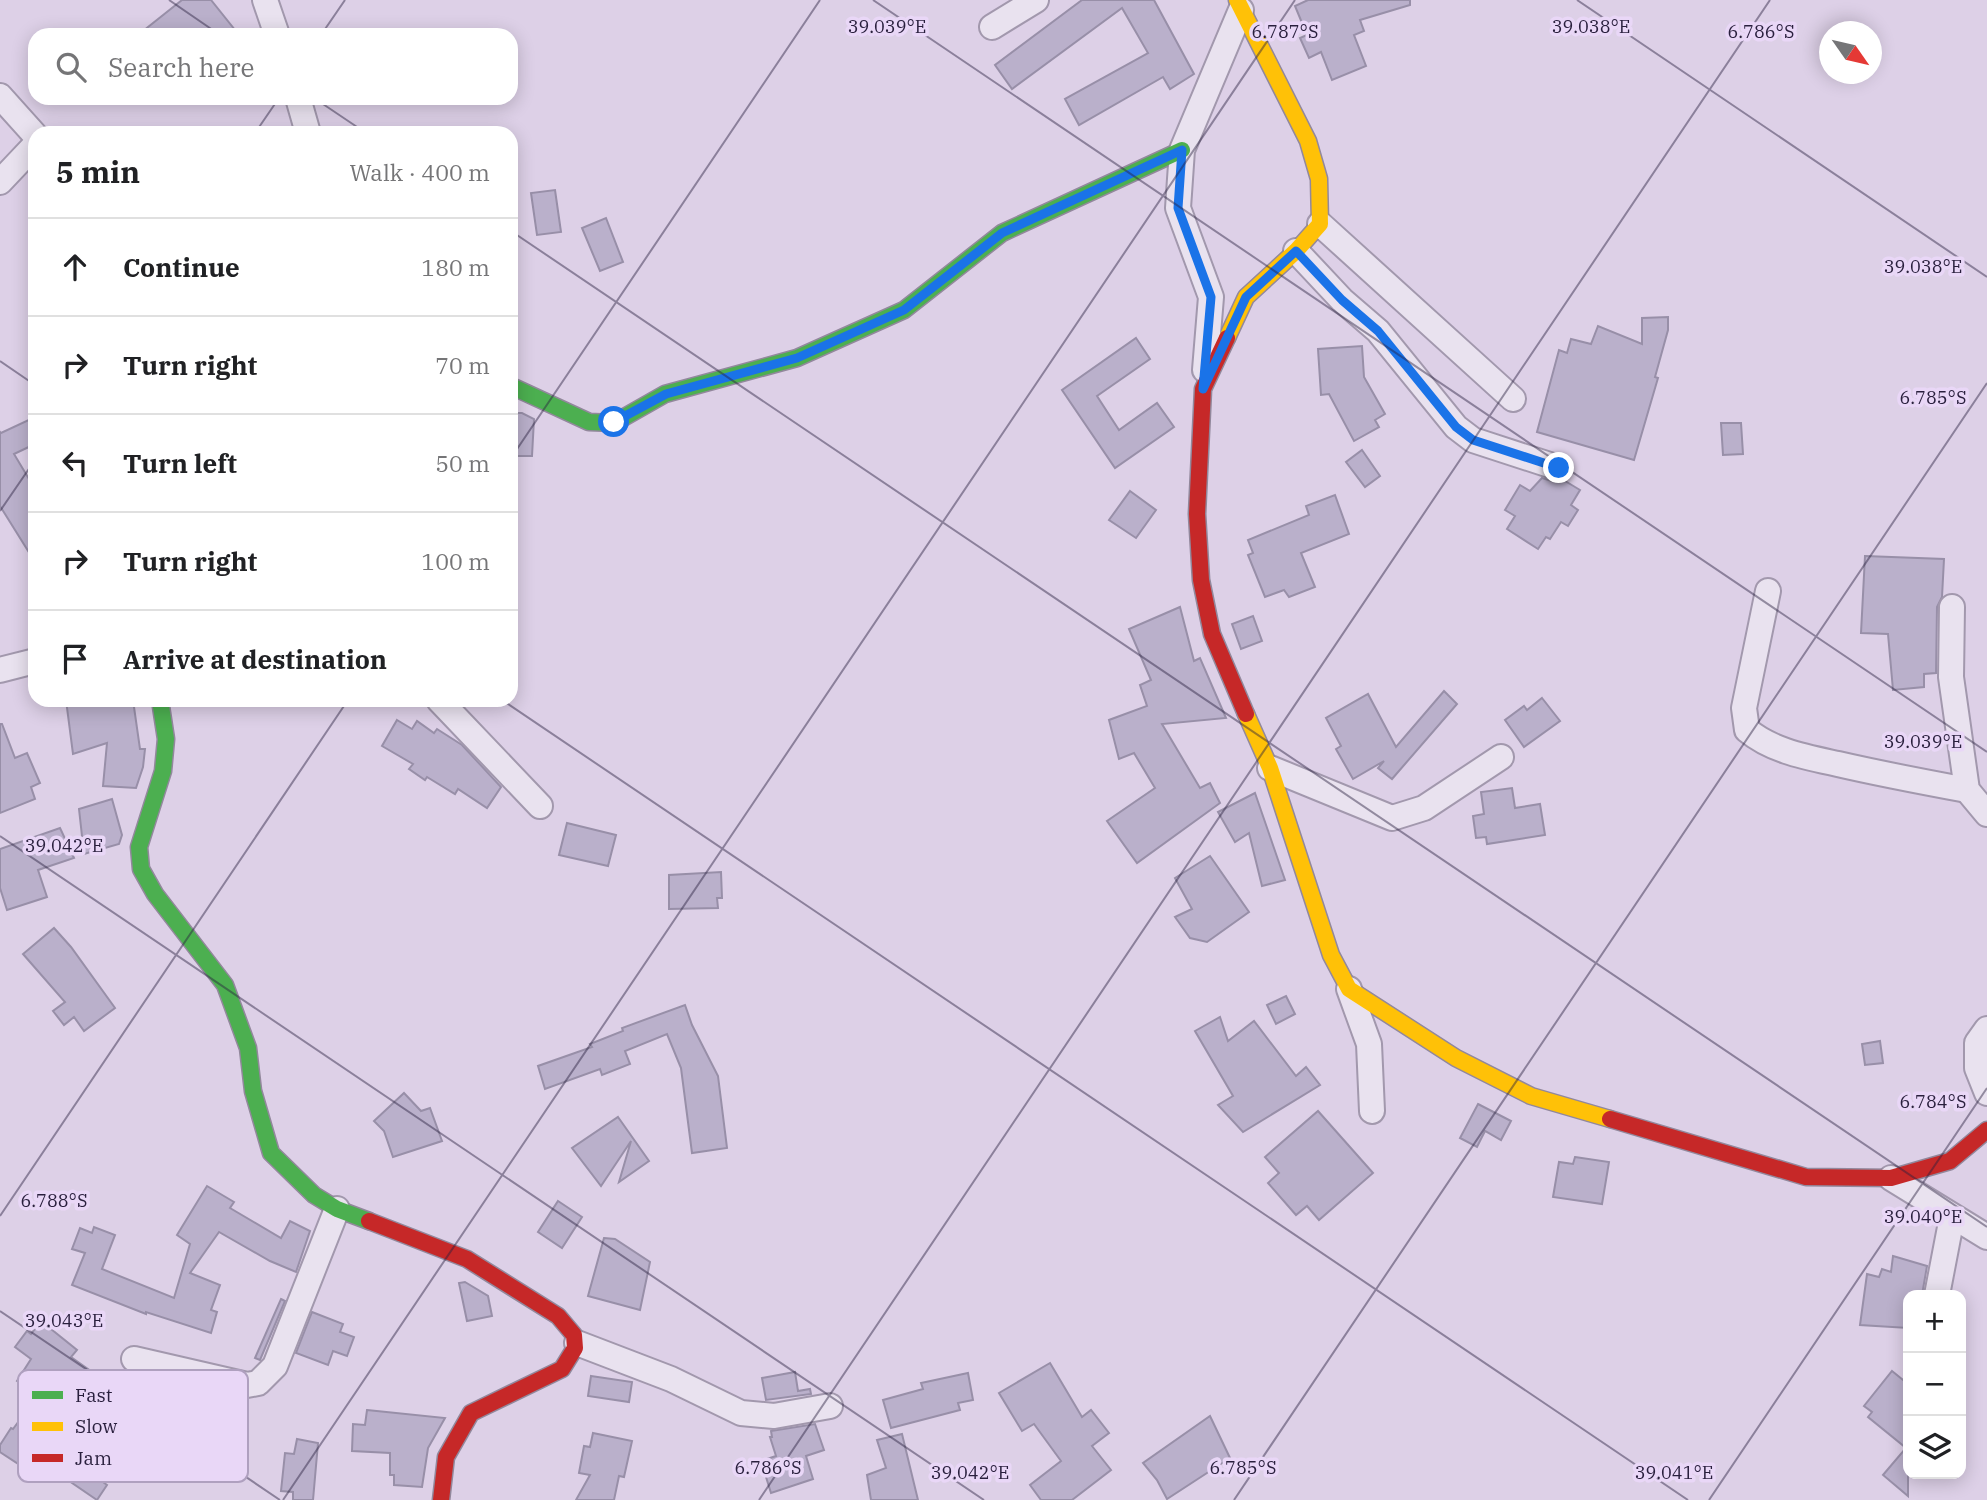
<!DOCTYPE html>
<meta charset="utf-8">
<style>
body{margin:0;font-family:"IBM Plex Serif",serif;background:#f6f6f6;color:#202124}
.controls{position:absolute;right:21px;bottom:21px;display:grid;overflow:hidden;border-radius:14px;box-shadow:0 4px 18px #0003}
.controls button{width:63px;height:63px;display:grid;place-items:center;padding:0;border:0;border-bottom:2px solid #e0e0e0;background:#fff;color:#202124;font:35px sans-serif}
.compass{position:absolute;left:1819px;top:21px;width:63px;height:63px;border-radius:50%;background:#fff;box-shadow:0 4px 18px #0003;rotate:124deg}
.stop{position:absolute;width:21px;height:21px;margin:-16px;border:5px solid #1a73e8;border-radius:50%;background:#fff}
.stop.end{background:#1a73e8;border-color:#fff;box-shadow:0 2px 7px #0008}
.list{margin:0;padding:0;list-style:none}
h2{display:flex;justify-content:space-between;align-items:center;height:91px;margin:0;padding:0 28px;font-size:30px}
h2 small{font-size:23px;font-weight:400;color:#757577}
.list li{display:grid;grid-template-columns:46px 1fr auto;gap:21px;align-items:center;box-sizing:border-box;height:98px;padding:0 28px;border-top:2px solid #e0e0e0}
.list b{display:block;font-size:26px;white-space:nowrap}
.list em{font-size:23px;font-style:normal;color:#757577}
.icon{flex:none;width:38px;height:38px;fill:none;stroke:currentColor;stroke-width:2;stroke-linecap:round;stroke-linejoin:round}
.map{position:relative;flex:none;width:1987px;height:1500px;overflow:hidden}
.search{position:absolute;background:#fff;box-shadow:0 4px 18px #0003;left:28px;top:28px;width:490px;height:77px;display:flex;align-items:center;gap:18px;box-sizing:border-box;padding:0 24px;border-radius:21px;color:#757577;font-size:26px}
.panel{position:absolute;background:#fff;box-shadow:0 4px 18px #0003;left:28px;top:126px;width:490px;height:581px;border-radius:21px}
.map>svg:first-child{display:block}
</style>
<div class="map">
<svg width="1987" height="1500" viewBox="0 0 1987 1500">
<rect width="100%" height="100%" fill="#ddd0e7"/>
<g fill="#bab0cb" stroke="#988fa8" stroke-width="2">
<path d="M182,0H211L239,35H138Z"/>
<path d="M1082,0H1154L1194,74L1170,89L1163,77L1079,125L1065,99L1148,53L1122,8L1012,89L995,65Z"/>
<path d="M1308,0H1410V5L1360,20L1364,31L1354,35L1366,66L1332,80L1321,52L1309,58L1300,38L1307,35L1295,6Z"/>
<path d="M555,190L561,232L537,235L531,193Z"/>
<path d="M606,218L623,262L600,271L582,228Z"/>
<path d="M1668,317V330L1655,377L1658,378L1634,460L1537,432L1559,350L1567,353L1571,339L1591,344L1598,326L1642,344V318Z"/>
<path d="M1136,338L1150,359L1097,396L1119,430L1157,403L1174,427L1115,468L1062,390Z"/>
<path d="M1362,346L1364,377L1385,414L1375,420L1379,427L1354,441L1329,394L1321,395L1318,349Z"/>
<path d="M511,413H522L534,419L532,456H511Z"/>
<path d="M35,417V444L14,454L35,489V562L0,506V432L1,433Z"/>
<path d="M1721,423H1741L1743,454L1723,455Z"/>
<path d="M1362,450L1380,476L1365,487L1346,462Z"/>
<path d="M1542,478L1555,482L1565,481L1580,490L1571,505L1578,510L1568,526L1561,522L1550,539L1546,537L1538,549L1507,529L1515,516L1505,510L1520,485L1530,491Z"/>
<path d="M1130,491L1156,510L1136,538L1109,520Z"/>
<path d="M1335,495L1349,534L1301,553L1315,587L1289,597L1284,590L1265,597L1248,555L1253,553L1248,540L1309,515L1306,506Z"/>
<path d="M1865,556L1944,559L1942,597L1937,607L1936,673L1924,674V687L1893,690L1888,634L1861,633Z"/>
<path d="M1180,607L1194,661L1200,658L1226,718L1162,724L1200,788L1210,783L1220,803L1137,863L1107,821L1155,788L1134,753L1119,759L1109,720L1147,706L1140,685L1151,680L1129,629Z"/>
<path d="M1253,616L1262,641L1241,649L1232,624Z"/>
<path d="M1444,691L1457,704L1392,779L1378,768L1384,761L1353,779L1336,749L1341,746L1326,718L1368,694L1396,747Z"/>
<path d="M1542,698L1560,721L1524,747L1505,720L1524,706L1527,710Z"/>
<path d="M66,700H133L140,749H145L143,767L136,788L103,786L107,743L73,754Z"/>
<path d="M397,720L412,729L417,721L434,733L437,729L462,745L501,787L487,808L458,789L455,794L427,777L425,780L409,769L413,764L382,746Z"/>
<path d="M0,724H2L15,758L27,753L40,783L31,787L35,799L0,813Z"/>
<path d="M1512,788L1515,808L1540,804L1545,835L1487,844L1486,837L1476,838L1473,816L1484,814L1481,792Z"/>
<path d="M1255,793L1285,880L1262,886L1249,833L1235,842L1218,812Z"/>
<path d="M112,799L122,835L119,844L84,854L79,809Z"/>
<path d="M567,823L616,835L608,866L559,855Z"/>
<path d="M60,828L74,858L38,870L47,897L7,910L0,888V849Z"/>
<path d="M1210,856L1249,912L1207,942L1190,938L1175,917L1192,909L1175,878Z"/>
<path d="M721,872L722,898H717L718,908L669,909V875Z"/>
<path d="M54,928L71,947L115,1008L84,1031L74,1017L64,1025L53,1011L65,1002L23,954Z"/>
<path d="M1286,996L1295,1014L1276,1024L1267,1005Z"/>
<path d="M685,1005L692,1025L718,1076L727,1148L692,1153L681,1068L667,1034L625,1051L630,1064L602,1075L600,1069L545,1089L538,1066L592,1047L590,1044L623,1031L622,1028Z"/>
<path d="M1220,1017L1228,1041L1254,1021L1296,1076L1306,1067L1320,1085L1243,1132L1218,1105L1233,1096L1195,1031Z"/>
<path d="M1880,1041L1883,1063L1865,1065L1862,1044Z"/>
<path d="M404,1093L421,1111L430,1108L442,1141L393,1157L384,1131L374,1121Z"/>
<path d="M1478,1104L1511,1121L1501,1140L1485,1131L1477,1147L1460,1138Z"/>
<path d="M1318,1111L1373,1173L1319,1220L1307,1206L1296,1215L1268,1183L1279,1173L1265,1157Z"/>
<path d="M618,1117L649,1161L619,1182L631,1141L601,1186L572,1148Z"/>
<path d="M1575,1157L1609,1162L1602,1204L1553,1197L1559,1162L1573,1164Z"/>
<path d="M207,1186L234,1202L230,1208L281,1238L290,1221L310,1231L296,1272L270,1261L219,1232L190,1273L220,1285L211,1310L217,1312L211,1333L146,1312V1314L72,1285L85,1253L72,1249L80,1228L92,1233L94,1227L115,1235L102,1269L174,1298L190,1244L177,1235Z"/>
<path d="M558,1201L582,1217L562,1248L538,1232Z"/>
<path d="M604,1238L615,1239L650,1262L640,1310L588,1296Z"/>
<path d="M1893,1256L1927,1266L1922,1295H1908V1328L1860,1325L1867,1274L1879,1277L1882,1269L1891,1272Z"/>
<path d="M465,1282L488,1296L492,1316L467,1321L459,1283Z"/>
<path d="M281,1299L285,1301L260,1360L255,1358Z"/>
<path d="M312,1312L343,1324L340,1332L354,1337L347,1356L333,1351L328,1365L296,1353Z"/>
<path d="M41,1321L77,1350L71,1357L129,1398L108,1427L116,1433L88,1471L107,1485L97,1500L31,1455L23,1467L0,1452V1445L11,1428L13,1429L38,1395L17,1381L31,1359L15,1347L27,1331L31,1334Z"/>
<path d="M1050,1363L1082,1417L1091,1410L1109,1433L1092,1446L1111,1470L1072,1500H1041L1030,1485L1061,1461L1034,1424L1022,1431L999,1393Z"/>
<path d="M1892,1371L1908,1384V1496L1883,1475L1906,1448L1868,1417L1872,1412L1864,1406Z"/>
<path d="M795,1372L798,1391L810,1389L811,1394L766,1400L762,1378Z"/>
<path d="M968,1373L973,1400L958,1403L960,1410L891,1428L883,1400L923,1389L921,1383Z"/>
<path d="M591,1376L632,1382L629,1402L588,1396Z"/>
<path d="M367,1410L445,1418L428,1448L422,1487L394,1485V1475H390V1453L352,1451L353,1424L365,1425Z"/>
<path d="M1210,1416L1230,1458L1167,1499L1157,1480L1143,1463Z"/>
<path d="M815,1424L824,1450L806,1456L813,1479L771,1493L761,1461L776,1456L770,1437H772L771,1431Z"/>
<path d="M593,1433L632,1441L624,1477L619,1476L614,1500H576L590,1475L579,1473L584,1446L590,1447Z"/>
<path d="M902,1434L918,1500H871L867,1475L886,1468L877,1440Z"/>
<path d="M297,1439L318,1443L313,1500H293V1492L281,1491L285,1453L294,1454Z"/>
</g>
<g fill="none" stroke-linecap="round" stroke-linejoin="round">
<g stroke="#a298ad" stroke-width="28">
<g id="street">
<path d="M265,0L277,35"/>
<path d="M992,27L1036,0"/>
<path d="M0,96L35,135"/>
<path d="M298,98L308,133"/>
<path d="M0,182L35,145"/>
<path d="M1320,224L1513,399"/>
<path d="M1296,251L1342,300L1378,331L1456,427L1473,440L1559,468"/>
<path d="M1205,370L1211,297L1178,208L1182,150L1241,10"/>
<path d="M1768,591L1744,708L1747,730C1772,751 1806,757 1838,764C1881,774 1924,782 1967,790"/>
<path d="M1952,607L1951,677L1967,790L1987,814"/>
<path d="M0,670L35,661"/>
<path d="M439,700L540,806"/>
<path d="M1270,768L1392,818L1424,808L1501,757"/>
<path d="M1349,989L1369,1044L1372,1111"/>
<path d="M1987,1029L1977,1043V1068L1987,1093"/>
<path d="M1891,1178L1987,1237"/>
<path d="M1937,1295L1952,1217"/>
<path d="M577,1343L671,1379L741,1413L774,1416L830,1406"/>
<path d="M134,1359L247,1385L258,1383L275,1366L337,1209"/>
</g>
</g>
<g stroke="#92889c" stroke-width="19">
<g id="fast">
<path d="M511,386L589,422L614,423L665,394L797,358L904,310L1002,233L1182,150"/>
<path d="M160,700L166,739L163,771L139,847L141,869L155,894L225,985L248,1048L253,1091L271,1153L314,1195L337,1209L369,1221"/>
</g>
</g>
<g stroke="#92889c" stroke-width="19">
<g id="slow">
<path d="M1227,338L1246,297L1296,251L1320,224L1319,179L1308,141L1237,0"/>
<path d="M1246,714L1270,768L1331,955L1349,989L1456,1058L1531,1096L1610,1119"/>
</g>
</g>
<g stroke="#92889c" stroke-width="19">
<g id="jam">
<path d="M1227,338L1203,389L1197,514L1201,580L1212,634L1246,714"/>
<path d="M1610,1119L1806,1177L1891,1178L1950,1161L1987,1130"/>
<path d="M369,1221L467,1259L558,1316L574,1335L575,1348L562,1369L471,1413L446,1457L441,1500"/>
</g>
</g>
<use href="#street" stroke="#e9e2ef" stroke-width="24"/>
<use href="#fast" stroke="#4caf50" stroke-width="16"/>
<use href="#slow" stroke="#ffc107" stroke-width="16"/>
<use href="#jam" stroke="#c62828" stroke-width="16"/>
</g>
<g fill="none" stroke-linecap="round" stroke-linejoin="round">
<path stroke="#1a73e8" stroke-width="9" d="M614,422L666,394L797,358L904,310L1002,233L1182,150L1178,208L1211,297L1203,389L1246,297L1296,251L1342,300L1378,331L1456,427L1473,440L1559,468"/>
</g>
<path fill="none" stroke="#291f3d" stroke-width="2" stroke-opacity="0.45" d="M169,0L220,35M873,0L1987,752M1577,0L1987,277M321,35L345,0M314,98L366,133M255,133L279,98M511,231L1987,1227M0,361L35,385M511,458L820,0M0,511L35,460M502,700L1688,1500M0,836L984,1500M0,1216L348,700M0,1311L280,1500M283,1500L1295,0M759,1500L1770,0M1234,1500L1987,383M1709,1500L1987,1088"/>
<rect x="18" y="1370" width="230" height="112" rx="10" fill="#e9d7f7" stroke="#afa0bf" stroke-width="2"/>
<rect x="32" y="1391" width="31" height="8" fill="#4caf50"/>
<rect x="32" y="1422" width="31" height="9" fill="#ffc107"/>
<rect x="32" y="1454" width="31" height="8" fill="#c62828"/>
<g font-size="19" fill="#291f3d">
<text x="75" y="1402">Fast</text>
<text x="75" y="1433">Slow</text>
<text x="75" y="1465">Jam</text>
</g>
<g font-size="18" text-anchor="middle" fill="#291f3d" stroke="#e9d7f7" stroke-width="7" stroke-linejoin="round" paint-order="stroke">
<text x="887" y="33">39.039°E</text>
<text x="1591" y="33">39.038°E</text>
<text x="1285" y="38">6.787°S</text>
<text x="1761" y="38">6.786°S</text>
<text x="1923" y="273">39.038°E</text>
<text x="1933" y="404">6.785°S</text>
<text x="1923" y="748">39.039°E</text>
<text x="64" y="852">39.042°E</text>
<text x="1933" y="1108">6.784°S</text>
<text x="54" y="1207">6.788°S</text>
<text x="1923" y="1223">39.040°E</text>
<text x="64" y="1327">39.043°E</text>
<text x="768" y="1474">6.786°S</text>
<text x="1243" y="1474">6.785°S</text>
<text x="970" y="1479">39.042°E</text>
<text x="1674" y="1479">39.041°E</text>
</g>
</svg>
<div class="controls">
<button>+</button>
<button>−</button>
<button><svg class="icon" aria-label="layers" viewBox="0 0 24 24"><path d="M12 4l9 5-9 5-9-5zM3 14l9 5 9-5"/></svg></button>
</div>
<svg class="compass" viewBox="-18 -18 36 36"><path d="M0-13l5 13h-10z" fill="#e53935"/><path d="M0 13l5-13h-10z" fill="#757577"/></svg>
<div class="stop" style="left:614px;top:422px"></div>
<div class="stop end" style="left:1559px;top:468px"></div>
<div class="search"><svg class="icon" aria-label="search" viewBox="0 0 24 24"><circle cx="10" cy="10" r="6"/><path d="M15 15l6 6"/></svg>Search here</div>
<section class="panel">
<h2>5 min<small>Walk · 400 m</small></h2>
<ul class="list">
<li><svg class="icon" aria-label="ahead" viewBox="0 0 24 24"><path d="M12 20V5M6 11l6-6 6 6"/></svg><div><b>Continue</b></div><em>180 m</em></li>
<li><svg class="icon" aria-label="right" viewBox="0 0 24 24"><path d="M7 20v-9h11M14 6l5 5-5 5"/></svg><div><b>Turn right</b></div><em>70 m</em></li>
<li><svg class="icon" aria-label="left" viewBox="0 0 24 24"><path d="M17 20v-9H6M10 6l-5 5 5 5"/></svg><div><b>Turn left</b></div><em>50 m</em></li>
<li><svg class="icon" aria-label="right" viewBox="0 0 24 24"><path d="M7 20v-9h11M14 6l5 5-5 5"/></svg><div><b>Turn right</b></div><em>100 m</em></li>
<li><svg class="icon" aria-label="arrive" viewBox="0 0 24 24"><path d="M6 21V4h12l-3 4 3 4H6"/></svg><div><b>Arrive at destination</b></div></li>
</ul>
</section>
</div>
